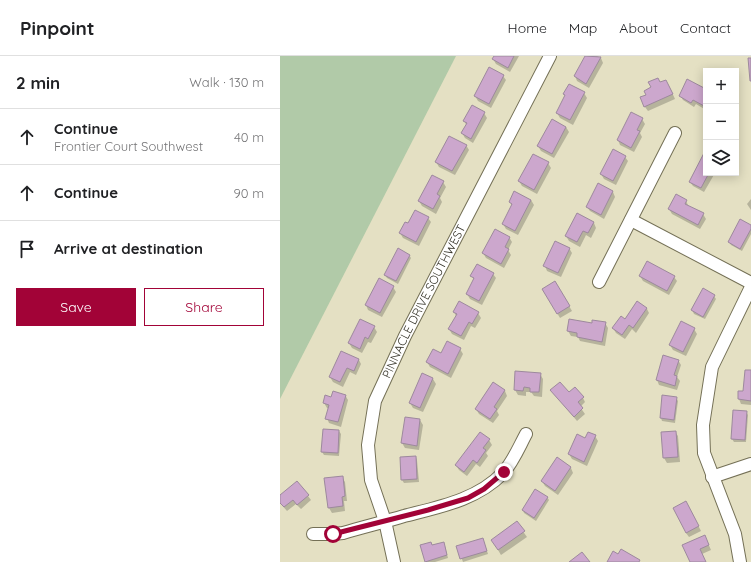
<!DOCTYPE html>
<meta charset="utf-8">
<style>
body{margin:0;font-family:Quicksand,sans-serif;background:#f2f2f2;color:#202124}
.controls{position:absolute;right:12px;top:12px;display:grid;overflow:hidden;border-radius:0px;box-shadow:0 2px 10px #0003}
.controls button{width:36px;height:36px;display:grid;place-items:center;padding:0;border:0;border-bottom:1px solid #e0e0e0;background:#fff;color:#202124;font:20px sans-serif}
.stop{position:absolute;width:12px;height:12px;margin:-9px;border:3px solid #a20337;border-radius:50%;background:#fff}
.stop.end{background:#a20337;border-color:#fff;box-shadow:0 1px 4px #0008}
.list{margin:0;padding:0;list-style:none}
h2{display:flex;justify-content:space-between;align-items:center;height:52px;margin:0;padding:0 16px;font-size:17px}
h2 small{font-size:13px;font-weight:400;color:#757577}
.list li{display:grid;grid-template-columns:26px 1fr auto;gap:12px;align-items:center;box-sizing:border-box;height:56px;padding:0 16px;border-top:1px solid #e0e0e0}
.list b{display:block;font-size:15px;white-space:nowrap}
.list p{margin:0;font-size:13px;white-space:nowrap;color:#757577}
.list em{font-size:13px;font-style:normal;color:#757577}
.actions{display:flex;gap:8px;padding:12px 16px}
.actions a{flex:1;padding:9px 0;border:1px solid #a20337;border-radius:0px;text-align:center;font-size:14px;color:#a20337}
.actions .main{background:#a20337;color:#fff}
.icon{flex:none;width:22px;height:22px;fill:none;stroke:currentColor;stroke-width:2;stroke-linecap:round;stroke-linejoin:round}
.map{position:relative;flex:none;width:471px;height:506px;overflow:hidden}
header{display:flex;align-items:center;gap:24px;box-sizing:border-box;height:56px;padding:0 20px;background:#fff;border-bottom:1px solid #e0e0e0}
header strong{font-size:19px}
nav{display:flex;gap:22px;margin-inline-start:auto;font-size:14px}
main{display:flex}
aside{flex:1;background:#fff}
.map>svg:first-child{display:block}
</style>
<header>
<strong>Pinpoint</strong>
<nav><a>Home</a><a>Map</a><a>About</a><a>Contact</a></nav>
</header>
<main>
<aside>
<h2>2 min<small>Walk · 130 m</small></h2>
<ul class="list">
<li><svg class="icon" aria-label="ahead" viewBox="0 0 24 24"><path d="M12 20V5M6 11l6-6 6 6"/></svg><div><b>Continue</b><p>Frontier Court Southwest</p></div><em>40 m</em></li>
<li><svg class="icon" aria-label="ahead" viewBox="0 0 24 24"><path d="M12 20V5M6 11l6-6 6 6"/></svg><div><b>Continue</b></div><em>90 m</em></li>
<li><svg class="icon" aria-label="arrive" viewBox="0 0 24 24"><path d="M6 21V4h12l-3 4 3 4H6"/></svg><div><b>Arrive at destination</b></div></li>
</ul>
<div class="actions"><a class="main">Save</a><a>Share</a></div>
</aside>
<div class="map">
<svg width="471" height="506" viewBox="0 0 471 506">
<rect width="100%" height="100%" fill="#e4e0c3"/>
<path fill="#b1caa8" d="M0,0H176L0,343Z"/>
<g fill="#0003">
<path d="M215,0H239L230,16L216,8L213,3Z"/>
<path d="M307,0H317L321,2L323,7L309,32L297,25L295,20Z"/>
<path d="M223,20L226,24L211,52L198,45L195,40Z"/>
<path d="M380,27L389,30L395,43L368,55L365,51L367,39Z"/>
<path d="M426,34V54L416,48L414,51L403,44L400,39Z"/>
<path d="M304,37L307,42L293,69L280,62L277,57L286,41L284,38Z"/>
<path d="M204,57L207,62L193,87L185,82L182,77L187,70L184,65Z"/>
<path d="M362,63L365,68L360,77L362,81L354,96L340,89L338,84Z"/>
<path d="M286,71L289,76L274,102L261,95L258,90Z"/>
<path d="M186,89L189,94L175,119L159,111L156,106Z"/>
<path d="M426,99V117H435L424,136L413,130L410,126Z"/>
<path d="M345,101L348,105L336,129L324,123L321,118Z"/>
<path d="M268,107L271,112L257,138L242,130L239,125Z"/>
<path d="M163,126L166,131L160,142L162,146L156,158L142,150L139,145Z"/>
<path d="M319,129L333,136L335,141L324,163L310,155L307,151Z"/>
<path d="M471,143V154L467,148Z"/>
<path d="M251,144L254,149L238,179L226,173L223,168L232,150L230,146Z"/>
<path d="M406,145L409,151L423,158L426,163L420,173L392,158L389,153Z"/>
<path d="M297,158L314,167L316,172L311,182L306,179L300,191L289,185L286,180Z"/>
<path d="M148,162L151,166L139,190L123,182L120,177L129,169Z"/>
<path d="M471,170V178L462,195L451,189L449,186Z"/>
<path d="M229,181L232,186L228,194L231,199L224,212L206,202L203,197Z"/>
<path d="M289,192L292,197L281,221L267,215L265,210Z"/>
<path d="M129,199L131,202L118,228L107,222L105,219Z"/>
<path d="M213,218L216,222L202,249L190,243L187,238L194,224L192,220Z"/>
<path d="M360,220L394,221L397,225L389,239L363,225Z"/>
<path d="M275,226L292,255L280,262L263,233Z"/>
<path d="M113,231L116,236L102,261L88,254L86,249Z"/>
<path d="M434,240L436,243L425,263L414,258L412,254Z"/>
<path d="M179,246L198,257L201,262L195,272L191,270L184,284L172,278L169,273L176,260L174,256Z"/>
<path d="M358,247L367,253L369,257L356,277L352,273L345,283L336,277L333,272L345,265Z"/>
<path d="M325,267L328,272L325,290L300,285L298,281L291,280L288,275L312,268Z"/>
<path d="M94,271L97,276L91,287L88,286L82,297L72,292L69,287Z"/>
<path d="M414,273L417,278L406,300L393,294L390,289Z"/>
<path d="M180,293L183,298L171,322L150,311L147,306L161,299Z"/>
<path d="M383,300L398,304L401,309L397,321L400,325L397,334L379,329L377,324Z"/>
<path d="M79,304L81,308L76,319L70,316L63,331L53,326L50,321Z"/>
<path d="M471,315V349L461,348L459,343V336H464Z"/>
<path d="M143,318L153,323L156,328L143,356L133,352L130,347Z"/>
<path d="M260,318L263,323L262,341L254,340L251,336H246V340L238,339L235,334Z"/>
<path d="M213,328L225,335L227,340L217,355L219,359L213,367L199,358L196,353Z"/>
<path d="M272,335L303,342L305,346L300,351L305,358L297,365Z"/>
<path d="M65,339L68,344L61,371L49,367L47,362L49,353L47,352L44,347L46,340L52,342Z"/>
<path d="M396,342L398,345L395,367L382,365L381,362Z"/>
<path d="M466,356L468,359L466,386H454L452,383Z"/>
<path d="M126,362L140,364L143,369L139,394L125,392L122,387Z"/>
<path d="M59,375L61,378L59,400L44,399L42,396Z"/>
<path d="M395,376L398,380L400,406L387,407L384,402L382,377Z"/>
<path d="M315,380L318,385L307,410L292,403L289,398L305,383Z"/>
<path d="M209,384L212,389L206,397L208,400L200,411L196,408L187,420L179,414L176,409Z"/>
<path d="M136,401L137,404L139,426L124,427L122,424Z"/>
<path d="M277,403L291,412L293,417L278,439L265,430L262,425Z"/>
<path d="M62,421L65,426L67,445H64L65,455L52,457L49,452Z"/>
<path d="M0,440H28L31,444L21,453L16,448L7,455L0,447Z"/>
<path d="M267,441L269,444L256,465L244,457L243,454Z"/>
<path d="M406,446L421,475L409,481L406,477Z"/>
<path d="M237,467L247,481L221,499L215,489Z"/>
<path d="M427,485L431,494L422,498L425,506H411L403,490Z"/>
<path d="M204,486L208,498L183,506L177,490Z"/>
<path d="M141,490H165L168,502L155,506H146Z"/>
</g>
<g fill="#cca7cd" stroke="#9d899d">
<path d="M214,0H234L228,12L212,3Z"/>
<path d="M305,0L321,1L306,28L294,20Z"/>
<path d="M468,2H471V25H470Z"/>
<path d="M209,11L224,19L209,48L194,40Z"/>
<path d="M378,22L380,26L386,24L393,38L364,51L360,41L366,39L364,35L371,31L368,26Z"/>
<path d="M407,23L426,33V51L413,44L411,47L399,40Z"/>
<path d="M289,28L305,36L290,64L276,57L285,39L283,38Z"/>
<path d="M192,49L205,56L191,83L181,77L187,67L183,65Z"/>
<path d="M351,56L363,62L357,74L360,75L351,92L337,84Z"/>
<path d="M272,63L286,71L272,98L257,90Z"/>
<path d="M169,80L187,89L172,115L155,106Z"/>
<path d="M333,93L346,100L333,125L320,118Z"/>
<path d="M424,97L426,98V117H429L421,132L409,126Z"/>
<path d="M253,98L269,106L254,134L238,125Z"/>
<path d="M152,119L164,125L157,138L160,140L153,153L138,145Z"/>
<path d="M318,127L333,135L321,159L306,151Z"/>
<path d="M234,135L251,144L235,175L222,168L232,148L229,146Z"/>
<path d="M396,138L407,144L405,148L424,157L418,169L388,153Z"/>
<path d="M135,154L149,161L136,186L119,177L125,166L128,167Z"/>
<path d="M297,157L314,166L308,177L303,175L297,186L285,180Z"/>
<path d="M460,163L471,169V173L460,193L448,186Z"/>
<path d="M215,173L230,181L225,191L229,193L221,208L202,197Z"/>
<path d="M275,185L290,192L278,217L263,210Z"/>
<path d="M118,192L130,199L116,225L104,219Z"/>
<path d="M367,205L395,220L387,235L359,220Z"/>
<path d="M197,208L214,217L199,245L186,238L194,222L190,220Z"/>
<path d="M99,222L114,230L100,257L85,249Z"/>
<path d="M275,225L290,250L277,258L262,233Z"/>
<path d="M423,232L435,239L423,261L411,254Z"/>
<path d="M179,245L199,256L192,268L189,266L181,280L168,273L177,258L173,256Z"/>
<path d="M357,245L367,252L353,272L349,269L342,279L332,272L341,260L345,263Z"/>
<path d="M80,263L95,270L88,283L85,281L80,293L68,287Z"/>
<path d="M289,263L312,267V264L326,266L322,286L297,281V277L287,275Z"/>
<path d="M401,265L415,272L403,296L389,289Z"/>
<path d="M167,285L181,292L168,318L146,306L153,293L161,297Z"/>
<path d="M61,295L79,303L74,315L67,312L60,326L49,321Z"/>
<path d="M383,299L399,304L394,319L397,320L395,330L376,324Z"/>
<path d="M465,314H471V345L458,343V335H463Z"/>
<path d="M235,315L261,317L259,336H250V332L244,331L243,335L234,334Z"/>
<path d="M142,317L153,322L140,352L129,347Z"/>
<path d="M213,326L225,334L214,351L217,353L210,363L195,353Z"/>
<path d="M280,326L289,336L295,331L304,341L298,346L303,352L294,361L270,334Z"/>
<path d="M53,335L66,339L58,366L45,363L49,349L43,347L45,339L51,341Z"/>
<path d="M382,339L397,341L394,364L380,362Z"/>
<path d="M453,354L467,355L465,384L451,383Z"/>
<path d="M125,361L140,363L137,390L121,387Z"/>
<path d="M43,373L59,374L58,397L41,396Z"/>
<path d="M396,375L398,401L383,402L381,376Z"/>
<path d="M200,376L210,383L203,392L206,394L197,407L193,404L184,416L175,409Z"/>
<path d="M308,376L316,379L304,406L288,398L297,378L305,382Z"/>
<path d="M136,400L137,423L121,424L120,401Z"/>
<path d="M277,401L291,411L275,435L261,425Z"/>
<path d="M63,420L65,440L62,441L63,450L48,452L44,422Z"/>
<path d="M17,425L29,439L17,449L13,444L4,451L0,447V439Z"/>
<path d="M255,433L268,441L254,462L242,454Z"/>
<path d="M406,445L419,470L406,477L393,452Z"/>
<path d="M237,465L245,475L218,494L211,484Z"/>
<path d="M425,479L429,489L420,493L426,506H410L402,489Z"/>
<path d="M203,482L207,495L180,503L176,490Z"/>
<path d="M151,486L152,489L164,486L167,499L145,506L140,489Z"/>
<path d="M341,493L360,504L359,506H327L333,495L338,498Z"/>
<path d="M302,496L310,506H289Z"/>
</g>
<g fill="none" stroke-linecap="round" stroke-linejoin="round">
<g stroke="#747056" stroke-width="14">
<g id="minor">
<path d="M351,164L471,227"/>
<path d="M319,226L395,77"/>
<path d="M432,421L471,408"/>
<path d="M33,478H53L63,477C83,471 104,466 124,460C159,451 197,444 223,417C233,406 239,391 246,378"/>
<path id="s1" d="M114,506L105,465L91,424L88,389L95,345L125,280L270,0"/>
<path d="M460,506L455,478L424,397L423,369L432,311L471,231"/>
</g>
</g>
<use href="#minor" stroke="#fff" stroke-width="12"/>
</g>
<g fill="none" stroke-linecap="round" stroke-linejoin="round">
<path stroke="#a20337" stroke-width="5" d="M53,478L148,454L188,442L204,433L224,416"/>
</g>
<g text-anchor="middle" stroke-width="4" stroke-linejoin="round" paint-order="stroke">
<g font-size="12" fill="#323025" stroke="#e4e0c3">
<text dy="4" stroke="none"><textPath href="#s1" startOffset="276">PINNACLE DRIVE SOUTHWEST</textPath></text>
</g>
</g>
</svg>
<div class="controls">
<button>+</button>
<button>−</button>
<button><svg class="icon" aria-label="layers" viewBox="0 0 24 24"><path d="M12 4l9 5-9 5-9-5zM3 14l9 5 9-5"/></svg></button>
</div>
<div class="stop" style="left:53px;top:478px"></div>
<div class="stop end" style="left:224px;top:416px"></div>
</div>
</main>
